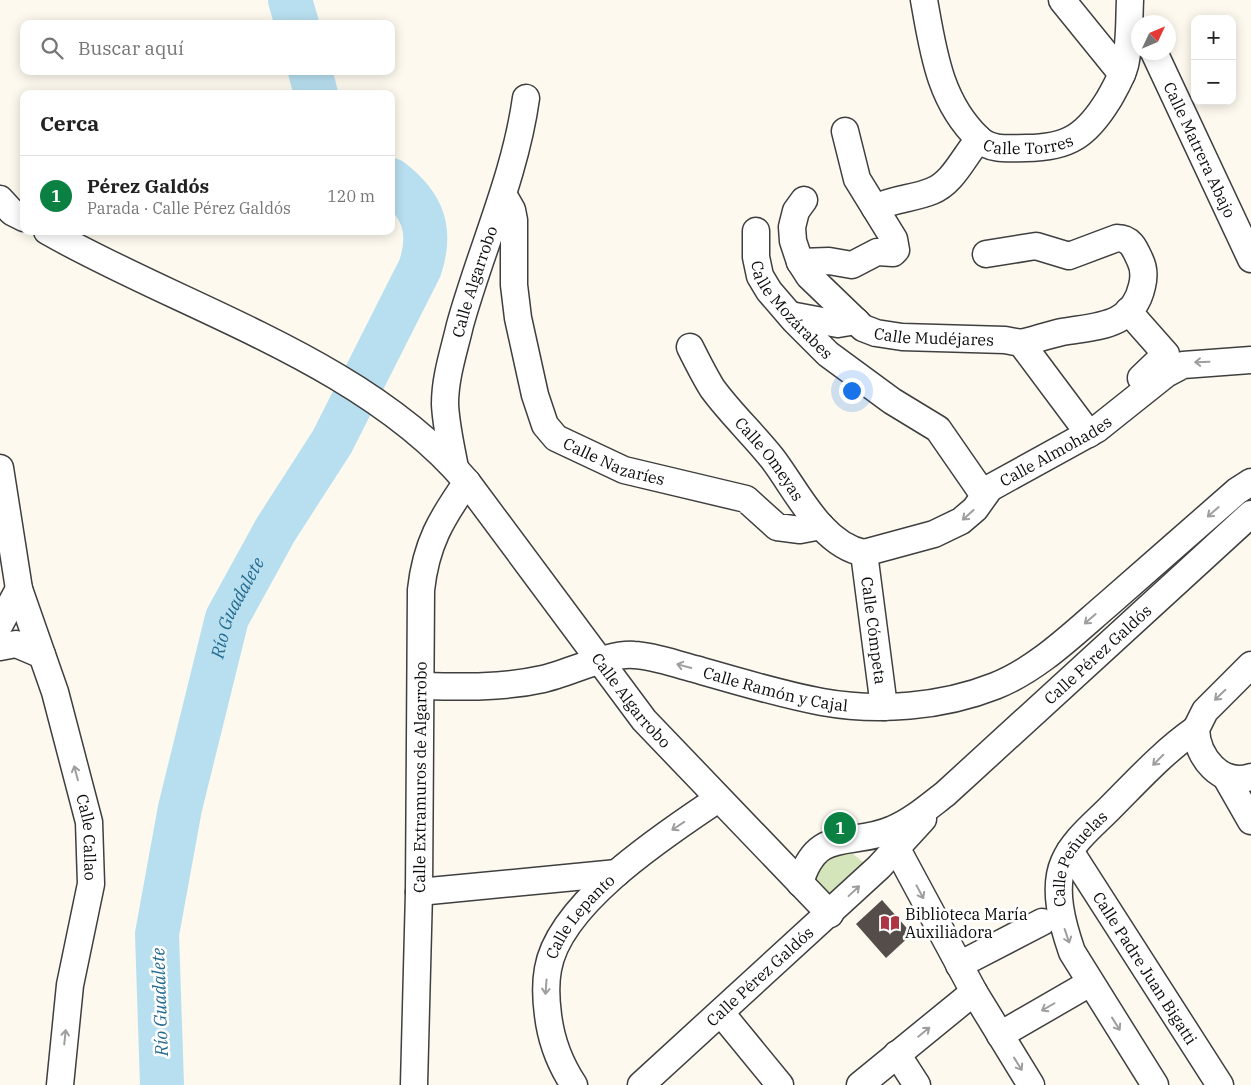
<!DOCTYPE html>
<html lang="es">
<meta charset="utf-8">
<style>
body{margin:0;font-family:"IBM Plex Serif",serif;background:#f6f6f6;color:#222}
.controls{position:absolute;right:15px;top:15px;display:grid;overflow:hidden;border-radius:10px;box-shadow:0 2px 12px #0003}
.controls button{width:45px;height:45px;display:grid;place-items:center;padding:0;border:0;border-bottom:1px solid #e0e0e0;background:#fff;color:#222;font:25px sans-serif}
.compass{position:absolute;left:1131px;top:15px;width:45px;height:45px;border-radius:50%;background:#fff;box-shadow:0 2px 12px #0003;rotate:46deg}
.you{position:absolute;left:851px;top:390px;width:18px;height:18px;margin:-12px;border:4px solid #fff;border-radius:50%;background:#1a73e8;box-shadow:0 0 0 8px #1a73e833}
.badge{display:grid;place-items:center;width:32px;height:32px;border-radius:50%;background:#0b8043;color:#fff;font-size:16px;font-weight:700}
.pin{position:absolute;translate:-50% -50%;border:2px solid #fff;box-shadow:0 1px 5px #0006}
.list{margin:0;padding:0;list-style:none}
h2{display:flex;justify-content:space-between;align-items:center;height:65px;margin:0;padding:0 20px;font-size:21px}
h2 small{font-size:16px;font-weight:400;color:#767676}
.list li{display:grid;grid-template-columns:32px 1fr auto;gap:15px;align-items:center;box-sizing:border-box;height:80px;padding:0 20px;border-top:1px solid #e0e0e0}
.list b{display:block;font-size:19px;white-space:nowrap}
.list p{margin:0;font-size:16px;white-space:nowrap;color:#767676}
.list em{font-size:16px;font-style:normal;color:#767676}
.icon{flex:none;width:28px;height:28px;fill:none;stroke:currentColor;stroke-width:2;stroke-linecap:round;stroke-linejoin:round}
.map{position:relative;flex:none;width:1251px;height:1085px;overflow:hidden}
.search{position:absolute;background:#fff;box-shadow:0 2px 12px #0003;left:20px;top:20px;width:375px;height:55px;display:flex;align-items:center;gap:12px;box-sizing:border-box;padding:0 18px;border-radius:10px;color:#767676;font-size:19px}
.panel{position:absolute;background:#fff;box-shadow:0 2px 12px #0003;left:20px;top:90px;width:375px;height:145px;border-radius:10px}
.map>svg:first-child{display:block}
</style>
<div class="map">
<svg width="1251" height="1085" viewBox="0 0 1251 1085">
<rect width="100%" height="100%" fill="#fdf9ee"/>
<path fill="#d4e4bb" d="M847,849L864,863V872L828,896L812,879L827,856Z"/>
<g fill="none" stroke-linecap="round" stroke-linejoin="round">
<g stroke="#b8dfef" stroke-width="44">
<path d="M290,0L297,24"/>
<path d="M310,71L316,94"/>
<path id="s1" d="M162,1085L157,934L180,808L227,618L276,529L332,442L420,268C433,229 422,204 391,180"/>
</g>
</g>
<path fill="#544d4a" d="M882,900L912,934L886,958L856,924Z"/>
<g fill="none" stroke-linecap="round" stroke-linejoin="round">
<g stroke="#3f3f3f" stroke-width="29">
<g id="minor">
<path id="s2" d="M924,0C933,50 939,101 979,139C991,151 1010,148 1026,148C1069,148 1087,135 1109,99C1115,88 1122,77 1125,65C1130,44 1129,21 1130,0"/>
<path d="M1062,0L1122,74"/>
<path id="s3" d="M1154,52L1251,259"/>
<path id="s4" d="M504,196L512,210L514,220V285L518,318L535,395L545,425L556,438L624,470L746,499L777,527L800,530L821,526"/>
<path d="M0,199L12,212L24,218"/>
<path id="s5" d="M804,200L796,211L792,227L793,241L800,262L809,276L863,328L876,333L902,337L1005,340L1021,343L1089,434"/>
<path d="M875,208C895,198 913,199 932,191C953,183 964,156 979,139"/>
<path id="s6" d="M47,231C182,308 365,361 467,482L644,720L830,914"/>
<path id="s7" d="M756,231V257L760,276L769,291L794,320L828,354L892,401L938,429L983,494"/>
<path d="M986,254L1036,246L1069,256L1117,238C1131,238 1135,249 1140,260C1144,268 1144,278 1142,286C1133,328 1094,326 1062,332C1048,335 1034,340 1021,343"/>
<path d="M800,262L829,261L852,265L877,252L893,253L896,250L894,239L857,179L845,131"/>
<path d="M1128,311L1166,354L1141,378"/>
<path d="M790,315L838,324L856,321"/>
<path id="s8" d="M690,347C697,361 704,375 712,388C730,413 753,434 772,458C796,489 821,545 864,553"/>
<path id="s9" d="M0,468L19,589L55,692L89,822L91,884L70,985L60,1085"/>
<path id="s10" d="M455,468C451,446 446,426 445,404C445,377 454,351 460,325C481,249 515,177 526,98"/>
<path id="s11" d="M864,553L934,534L961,521L975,509L990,488L1097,429L1166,374L1183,365L1251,360"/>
<path id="s12" d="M864,553L884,707"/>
<path d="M0,624L19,589"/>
<path d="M0,647L16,644L42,655"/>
<path d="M1251,665L1205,711L1196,729C1197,757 1221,787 1251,777"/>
<path id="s13" d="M422,686C463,687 503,688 543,679C569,673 609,653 634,655C655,656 675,664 695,669C737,681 779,694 822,702C878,712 942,707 995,686C1038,669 1074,633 1108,604C1151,566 1194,529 1237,491L1251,482"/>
<path d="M1227,779L1251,821"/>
<path d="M897,849L974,992L1031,1085"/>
<path id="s14" d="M1070,851L1220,1085"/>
<path id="s15" d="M800,883C817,825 851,848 893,829C912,821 928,807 945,794L1251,514"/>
<path d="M419,892L617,873"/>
<path d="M959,965L1042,922"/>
<path d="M721,1013L780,1085"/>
<path d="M1000,1035L1090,983"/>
<path d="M897,1054L917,1085"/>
<path id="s16" d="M414,1085L419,892L421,590C426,544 441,519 467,482"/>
<path id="s17" d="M574,1085C560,1064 551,1040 548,1015C546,1000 545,985 548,969C559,903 666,834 718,799"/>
<path id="s18" d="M641,1085L879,867L923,819"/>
<path d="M860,1085L974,992"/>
<path id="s19" d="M1155,1085L1072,952C1063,926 1052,889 1064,862C1073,841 1093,825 1109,809C1137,781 1163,752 1196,729"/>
</g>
</g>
<use href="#minor" stroke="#fff" stroke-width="26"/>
</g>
<defs><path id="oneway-shaft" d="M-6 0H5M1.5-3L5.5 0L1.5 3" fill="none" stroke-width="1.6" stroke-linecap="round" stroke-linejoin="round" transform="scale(1.25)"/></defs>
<g stroke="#9e9e9e">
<use href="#oneway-shaft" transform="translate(1202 362) rotate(178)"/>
<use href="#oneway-shaft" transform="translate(1213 512) rotate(139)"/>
<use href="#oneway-shaft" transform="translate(968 515) rotate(138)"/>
<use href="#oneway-shaft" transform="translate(1090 619) rotate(139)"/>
<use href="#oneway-shaft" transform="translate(684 666) rotate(-165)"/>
<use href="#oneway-shaft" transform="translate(1220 695) rotate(136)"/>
<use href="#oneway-shaft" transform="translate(1158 760) rotate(135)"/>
<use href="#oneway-shaft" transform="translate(76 773) rotate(-105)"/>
<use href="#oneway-shaft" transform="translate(678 826) rotate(146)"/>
<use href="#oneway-shaft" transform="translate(854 891) rotate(-43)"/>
<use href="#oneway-shaft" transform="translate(920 892) rotate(62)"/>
<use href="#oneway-shaft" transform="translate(1067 936) rotate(71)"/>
<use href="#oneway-shaft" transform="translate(546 987) rotate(94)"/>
<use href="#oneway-shaft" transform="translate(1048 1007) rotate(150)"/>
<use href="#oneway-shaft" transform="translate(1116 1024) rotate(58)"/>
<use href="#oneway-shaft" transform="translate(924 1032) rotate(-39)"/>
<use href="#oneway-shaft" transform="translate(65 1037) rotate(-84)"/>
<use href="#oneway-shaft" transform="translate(1018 1064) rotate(58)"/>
</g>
<defs>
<g id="library-bare" transform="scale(1.5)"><path d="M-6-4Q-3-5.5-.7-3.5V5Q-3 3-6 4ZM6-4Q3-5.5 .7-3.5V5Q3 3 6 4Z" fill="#ad3443" stroke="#fff" stroke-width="2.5" paint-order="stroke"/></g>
</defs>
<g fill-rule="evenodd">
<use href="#library-bare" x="890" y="923"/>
</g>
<g text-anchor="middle" stroke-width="5" stroke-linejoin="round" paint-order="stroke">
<g font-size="16" fill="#0c0c0c" stroke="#fff">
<text dy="6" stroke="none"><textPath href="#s2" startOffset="204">Calle Torres</textPath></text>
<text dy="6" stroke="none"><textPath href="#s3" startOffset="108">Calle Matrera Abajo</textPath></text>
<text dy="6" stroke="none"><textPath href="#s10" startOffset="191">Calle Algarrobo</textPath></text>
<text dy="6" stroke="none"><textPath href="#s7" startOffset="91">Calle Mozárabes</textPath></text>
<text dy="6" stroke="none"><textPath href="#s5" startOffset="230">Calle Mudéjares</textPath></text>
<text dy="6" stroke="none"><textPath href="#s11" startOffset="222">Calle Almohades</textPath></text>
<text dy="6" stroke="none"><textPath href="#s8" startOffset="138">Calle Omeyas</textPath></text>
<text dy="6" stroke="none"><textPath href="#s4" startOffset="315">Calle Nazaríes</textPath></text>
<text dy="6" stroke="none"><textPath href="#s12" startOffset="78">Calle Cómpeta</textPath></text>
<text dy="6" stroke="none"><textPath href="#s15" startOffset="386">Calle Pérez Galdós</textPath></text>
<text dy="6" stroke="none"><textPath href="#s13" startOffset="362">Calle Ramón y Cajal</textPath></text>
<text dy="6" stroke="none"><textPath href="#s6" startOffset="766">Calle Algarrobo</textPath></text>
<text dy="6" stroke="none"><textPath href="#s16" startOffset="308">Calle Extramuros de Algarrobo</textPath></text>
<text dy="6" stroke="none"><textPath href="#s9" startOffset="381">Calle Callao</textPath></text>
<text dy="6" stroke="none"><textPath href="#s19" startOffset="258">Calle Peñuelas</textPath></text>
<text dy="6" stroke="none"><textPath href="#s17" startOffset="184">Calle Lepanto</textPath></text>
<text dy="6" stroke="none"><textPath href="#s14" startOffset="139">Calle Padre Juan Bigatti</textPath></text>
<text dy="6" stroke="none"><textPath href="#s18" startOffset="161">Calle Pérez Galdós</textPath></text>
</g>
<g font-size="16" fill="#0c0c0c" stroke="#fff" text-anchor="start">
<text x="905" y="920">Biblioteca María<tspan x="905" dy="18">Auxiliadora</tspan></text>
</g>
<g font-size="18" font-style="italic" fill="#236a91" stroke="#fff">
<text dy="6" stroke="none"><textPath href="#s1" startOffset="488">Río Guadalete</textPath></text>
<text transform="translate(160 1002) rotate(-92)" y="6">Río Guadalete</text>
</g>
</g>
</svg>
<div class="controls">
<button>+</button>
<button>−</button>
</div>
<svg class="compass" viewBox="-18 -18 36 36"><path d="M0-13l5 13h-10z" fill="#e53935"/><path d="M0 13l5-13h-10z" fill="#767676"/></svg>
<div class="you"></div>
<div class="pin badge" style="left:840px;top:828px">1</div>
<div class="search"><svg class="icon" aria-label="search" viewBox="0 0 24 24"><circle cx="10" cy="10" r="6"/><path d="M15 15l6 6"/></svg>Buscar aquí</div>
<section class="panel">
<h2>Cerca<small></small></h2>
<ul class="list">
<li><span class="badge">1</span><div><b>Pérez Galdós</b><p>Parada · Calle Pérez Galdós</p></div><em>120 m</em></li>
</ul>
</section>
</div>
